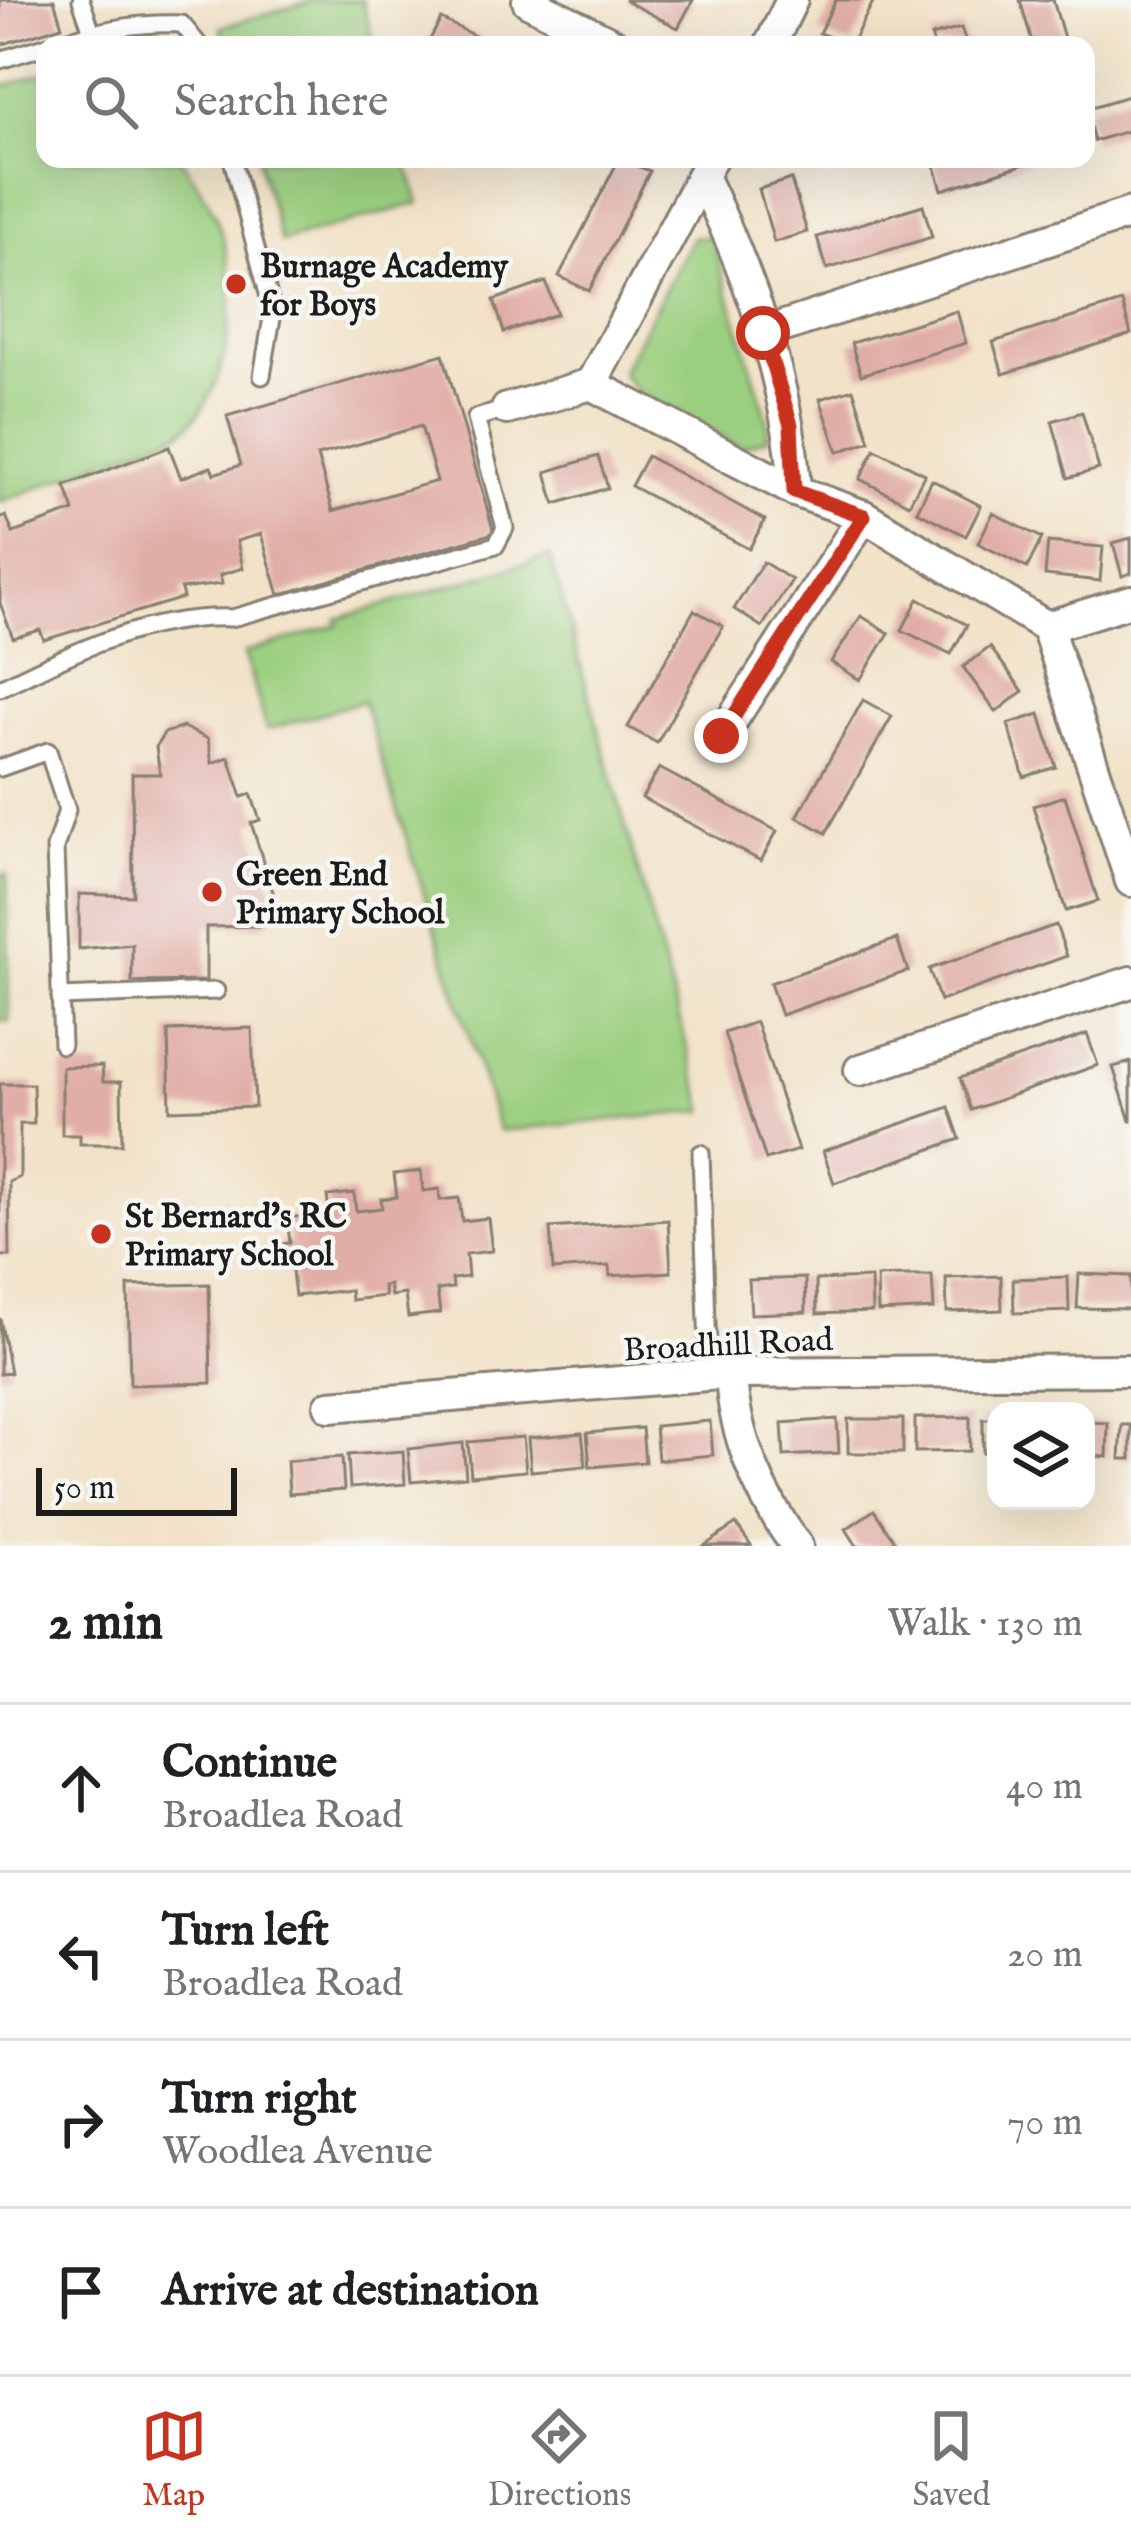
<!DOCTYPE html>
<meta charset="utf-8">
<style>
body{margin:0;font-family:"IM FELL English",serif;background:#f2f2f2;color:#202124}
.controls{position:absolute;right:36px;bottom:36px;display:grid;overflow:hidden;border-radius:24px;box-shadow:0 12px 48px #0002}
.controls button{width:108px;height:108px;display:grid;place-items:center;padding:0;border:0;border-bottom:3px solid #e0e0e0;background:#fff;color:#202124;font:60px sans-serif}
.scale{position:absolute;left:36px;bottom:30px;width:201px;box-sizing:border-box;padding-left:12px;border:6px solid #1c1c1c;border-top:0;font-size:33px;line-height:42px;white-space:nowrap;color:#1c1c1c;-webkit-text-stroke:9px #f6f6f2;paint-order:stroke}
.stop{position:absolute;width:36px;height:36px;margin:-27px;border:9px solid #c8321e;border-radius:50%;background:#fff}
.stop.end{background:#c8321e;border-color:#fff;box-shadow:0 3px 12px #0008}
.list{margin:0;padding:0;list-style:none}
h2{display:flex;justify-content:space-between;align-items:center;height:156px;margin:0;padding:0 48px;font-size:51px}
h2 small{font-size:39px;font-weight:400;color:#757577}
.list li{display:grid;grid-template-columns:78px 1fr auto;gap:36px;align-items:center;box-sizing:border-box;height:168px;padding:0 48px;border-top:3px solid #e0e0e0}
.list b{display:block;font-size:45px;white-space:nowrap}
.list p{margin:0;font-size:39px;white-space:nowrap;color:#757577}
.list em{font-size:39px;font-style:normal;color:#757577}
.icon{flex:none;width:66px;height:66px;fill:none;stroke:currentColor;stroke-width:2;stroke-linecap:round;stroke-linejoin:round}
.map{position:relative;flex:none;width:1131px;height:1546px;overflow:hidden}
.search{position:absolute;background:#fff;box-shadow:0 12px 48px #0002;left:36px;right:36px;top:36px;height:132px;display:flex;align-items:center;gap:30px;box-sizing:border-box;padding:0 42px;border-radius:24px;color:#757577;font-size:45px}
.sheet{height:828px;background:#fff}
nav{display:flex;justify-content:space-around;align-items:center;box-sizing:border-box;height:168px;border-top:3px solid #e0e0e0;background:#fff;font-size:33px;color:#757577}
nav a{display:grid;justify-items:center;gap:6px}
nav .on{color:#c8321e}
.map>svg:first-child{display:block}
</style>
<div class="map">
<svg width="1131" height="1546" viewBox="0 0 1131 1546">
<rect width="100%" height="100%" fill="#f6f6f2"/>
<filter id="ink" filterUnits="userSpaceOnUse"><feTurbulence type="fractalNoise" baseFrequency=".00833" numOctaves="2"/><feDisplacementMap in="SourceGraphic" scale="24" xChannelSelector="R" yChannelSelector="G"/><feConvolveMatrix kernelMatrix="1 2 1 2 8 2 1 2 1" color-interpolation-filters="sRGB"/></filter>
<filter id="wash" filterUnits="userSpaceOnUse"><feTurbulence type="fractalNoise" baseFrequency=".004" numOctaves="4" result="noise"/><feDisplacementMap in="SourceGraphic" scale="48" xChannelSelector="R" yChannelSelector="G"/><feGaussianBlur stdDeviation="2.7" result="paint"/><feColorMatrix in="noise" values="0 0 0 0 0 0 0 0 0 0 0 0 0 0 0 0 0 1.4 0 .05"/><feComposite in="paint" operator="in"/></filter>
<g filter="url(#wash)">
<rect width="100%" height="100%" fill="#f2e2c8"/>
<g fill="#9bcf7f" stroke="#5c764e" stroke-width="3">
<path d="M315,0H362L374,45H226L221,27Z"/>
<path d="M45,73V159H181C197,182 213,205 221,232C240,290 232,392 181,432L0,502V87Z"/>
<path d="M258,159H406L419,203L281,242Z"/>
<path d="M693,237H710L714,246L767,418L768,438L741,447L635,390L621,372Z"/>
<path d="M550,556L705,1111L499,1131L363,701L267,730L244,653L338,625L337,619Z"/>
<path d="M0,874H7L9,1021H0Z"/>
</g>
<g id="blocks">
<g fill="#e1aea7" fill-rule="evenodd">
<path d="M0,0H54L62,26L0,45Z"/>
<path d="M624,0H693L678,28Z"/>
<path d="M836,0H874L851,45L819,33Z"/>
<path d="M1020,0H1053L1064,38L1033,45Z"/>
<path d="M441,19L481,39L492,45H427Z"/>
<path d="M961,28L967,45H934L931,36Z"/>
<path d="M1131,95V130L1094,141L1086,109Z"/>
<path d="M619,159L650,171L589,291L559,276Z"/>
<path d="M933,159H1038V160L942,190Z"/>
<path d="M791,179L807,232L774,242L759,189Z"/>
<path d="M923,205L932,237L827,269L817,237Z"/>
<path d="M546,282L557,314L504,332L494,300Z"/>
<path d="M1122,302L1131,334L1003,374L993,342Z"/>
<path d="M957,311L966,343L861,375L851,343Z"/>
<path d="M443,354L494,533L279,595L261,534L237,541L243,568L220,575L222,584L181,589L183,598L44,640L40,630L13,638L0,603V519L6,516L13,533L74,511L65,486L169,447L181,478L211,467L214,474L241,465L227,416ZM421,426L437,481L333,511L317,456Z"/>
<path d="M853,389L870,441L838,452L820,399Z"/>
<path d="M1082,412L1099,469L1068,478L1052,421Z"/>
<path d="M875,449L925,474L909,504L860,479Z"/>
<path d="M598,456L608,488L555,504L546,472Z"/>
<path d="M647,456L765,520L749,549L631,486Z"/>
<path d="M932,480L981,506L966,536L917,511Z"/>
<path d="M993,513L1042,538L1027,568L978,543Z"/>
<path d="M1131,538V573L1122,576L1113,543Z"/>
<path d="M1048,542L1103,547L1100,581L1045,575Z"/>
<path d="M763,562L792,580L762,627L734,609Z"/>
<path d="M918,599L967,625L951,654L902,630Z"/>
<path d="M694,610L723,626L657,743L628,727Z"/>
<path d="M861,616L889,633L860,680L831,662Z"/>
<path d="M990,647L1023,691L996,712L963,667Z"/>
<path d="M863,700L892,716L826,833L797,817Z"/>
<path d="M1040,714L1056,767L1024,777L1008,724Z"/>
<path d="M183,727L208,739L212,763L229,757L242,797L251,794L260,820L251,823L274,895L275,915L264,926L206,927V981L132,982V944L79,949V894L133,896L132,774H160L156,747L164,733Z"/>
<path d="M659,768L777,831L761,861L642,798Z"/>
<path d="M1065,796L1098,901L1066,911L1033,806Z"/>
<path d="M1056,925L1067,956L940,1001L929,969Z"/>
<path d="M897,939L908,971L781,1015L770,983Z"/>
<path d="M756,1022L798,1150L766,1160L724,1033Z"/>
<path d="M252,1028L255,1107L170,1110L168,1031Z"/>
<path d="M1087,1034L1098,1065L971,1110L960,1078Z"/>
<path d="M1131,1062V1121H1130L1113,1067Z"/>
<path d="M102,1066L103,1082H121L122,1144H80V1135H62V1067Z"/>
<path d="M0,1084H33L34,1124H20V1177L9,1182L10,1256H0Z"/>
<path d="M949,1107L960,1139L834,1183L823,1151Z"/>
<path d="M421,1171L423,1191L439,1189L440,1200L459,1198L462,1221L488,1218L492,1251L466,1254L468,1277L452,1279L453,1288L437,1290L440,1313L408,1317L405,1294L391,1296L389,1285L383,1286L385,1296L351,1300L350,1290L295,1296L291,1262L271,1265L268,1246L290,1243L287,1218L329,1213L327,1196L354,1193L356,1211L382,1208L381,1199L397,1197L394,1174Z"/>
<path d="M668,1220L671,1272L610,1276L609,1266L553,1270L550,1228Z"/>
<path d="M1079,1274L1131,1276V1309L1077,1308Z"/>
<path d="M905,1276H932L934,1309L878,1312L877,1277Z"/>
<path d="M1001,1276L1002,1310L947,1312L946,1278Z"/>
<path d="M1068,1277L1069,1311L1014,1313L1013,1279Z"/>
<path d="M805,1278L806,1312L751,1314L749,1280Z"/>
<path d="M871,1278L872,1312L817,1314L816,1280Z"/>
<path d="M209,1284L211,1383L130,1385L128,1286Z"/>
<path d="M0,1318L10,1373L0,1374Z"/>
<path d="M970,1417V1451L915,1452V1418Z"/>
<path d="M837,1419L839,1453L784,1456L782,1423Z"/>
<rect x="848" y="1419" width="55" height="34"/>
<rect x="983" y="1419" width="13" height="34"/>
<path d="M710,1421L713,1455L658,1460L655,1426Z"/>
<path d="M1086,1422L1108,1423L1107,1457L1086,1456Z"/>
<path d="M1122,1425H1131V1459H1120Z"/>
<path d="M642,1428L645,1462L590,1467L587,1433Z"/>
<path d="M582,1433L586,1466L531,1471L528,1438Z"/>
<path d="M523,1437L526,1471L471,1476L468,1442Z"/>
<path d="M463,1443L466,1477L411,1482L408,1449Z"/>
<path d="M403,1451L405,1484L350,1488L348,1455Z"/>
<path d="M342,1457L344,1490L289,1494L287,1461Z"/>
<path d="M874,1510L889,1533L898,1546H857L846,1529Z"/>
<path d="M736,1524L751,1546H704Z"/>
</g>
</g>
</g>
<g filter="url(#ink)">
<use href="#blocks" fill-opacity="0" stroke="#877f72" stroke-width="3"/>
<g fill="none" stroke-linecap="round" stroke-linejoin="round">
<g stroke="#877f72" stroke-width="21">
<g id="service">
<path d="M81,0L92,32"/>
<path d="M49,45C94,31 136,22 182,24L199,45"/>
<path d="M0,60L45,46"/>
<path d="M232,159L273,312L262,376"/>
<path d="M0,688C74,652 147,615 232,618L496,545L505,528L476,418L507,409"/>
<path d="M0,768L48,751L67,810L55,848L62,1045"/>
<path d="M60,997L216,991"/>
<path d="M701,1153L709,1378"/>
</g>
</g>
<g stroke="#877f72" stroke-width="36">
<g id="minor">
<path d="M528,1L615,45"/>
<path d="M770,45L792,0"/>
<path d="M711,159L591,384L795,491L864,516L1047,627L1131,881"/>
<path d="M702,176C749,274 789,382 795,491"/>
<path d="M763,333L1131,213"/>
<path d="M507,409L591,384"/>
<path d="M1047,627L1131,601"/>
<path d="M721,737L864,516"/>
<path d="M860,1070L1131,982"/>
<path d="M731,1373C733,1435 761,1498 797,1546"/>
<path d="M330,1406L731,1373L1131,1370"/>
</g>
</g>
<use href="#service" stroke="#fff" stroke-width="15"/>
<use href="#minor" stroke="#fff" stroke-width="30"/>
</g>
</g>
<g fill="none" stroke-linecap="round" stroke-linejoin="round" filter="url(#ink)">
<path stroke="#c8321e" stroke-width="15" d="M721,736L864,516L794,491L791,425L763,333"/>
</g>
<g fill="#c8321e" stroke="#f6f6f2" stroke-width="4.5">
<circle cx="236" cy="284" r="12"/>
<circle cx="212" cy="892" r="12"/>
<circle cx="101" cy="1234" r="12"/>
</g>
<g text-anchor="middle" stroke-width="9" stroke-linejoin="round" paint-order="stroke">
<g font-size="33" font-weight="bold" fill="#1c1c1c" stroke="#f6f6f2" text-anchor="start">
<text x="260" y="277">Burnage Academy<tspan x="260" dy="38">for Boys</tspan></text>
<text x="236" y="885">Green End<tspan x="236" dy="38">Primary School</tspan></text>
<text x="125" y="1227">St Bernard's RC<tspan x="125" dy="38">Primary School</tspan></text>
</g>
<g font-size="33" fill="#1c1c1c" stroke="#f6f6f2">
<text transform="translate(728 1343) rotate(-3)" y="12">Broadhill Road</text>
</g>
</g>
</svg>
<div class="controls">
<button><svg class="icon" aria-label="layers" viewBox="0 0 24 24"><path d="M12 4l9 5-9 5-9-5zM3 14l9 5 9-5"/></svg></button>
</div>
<div class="scale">50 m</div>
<div class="stop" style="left:763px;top:333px"></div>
<div class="stop end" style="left:721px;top:736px"></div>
<div class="search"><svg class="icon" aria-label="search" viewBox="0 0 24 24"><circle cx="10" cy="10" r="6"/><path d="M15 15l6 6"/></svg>Search here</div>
</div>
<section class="sheet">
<h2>2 min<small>Walk · 130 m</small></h2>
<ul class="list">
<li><svg class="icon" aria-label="ahead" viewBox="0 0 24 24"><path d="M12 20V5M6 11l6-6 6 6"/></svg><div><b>Continue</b><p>Broadlea Road</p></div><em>40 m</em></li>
<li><svg class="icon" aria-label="left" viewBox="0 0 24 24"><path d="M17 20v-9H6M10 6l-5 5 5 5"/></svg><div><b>Turn left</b><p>Broadlea Road</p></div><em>20 m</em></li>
<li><svg class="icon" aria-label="right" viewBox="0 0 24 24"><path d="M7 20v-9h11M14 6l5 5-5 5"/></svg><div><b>Turn right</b><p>Woodlea Avenue</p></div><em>70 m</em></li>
<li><svg class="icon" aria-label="arrive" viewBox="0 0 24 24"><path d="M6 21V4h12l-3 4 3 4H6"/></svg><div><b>Arrive at destination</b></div></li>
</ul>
</section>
<nav>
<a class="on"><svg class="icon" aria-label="map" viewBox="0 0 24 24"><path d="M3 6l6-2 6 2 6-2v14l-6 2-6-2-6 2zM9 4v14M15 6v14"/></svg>Map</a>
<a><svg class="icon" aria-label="directions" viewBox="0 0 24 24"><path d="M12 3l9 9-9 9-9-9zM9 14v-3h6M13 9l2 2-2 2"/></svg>Directions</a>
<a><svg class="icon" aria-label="saved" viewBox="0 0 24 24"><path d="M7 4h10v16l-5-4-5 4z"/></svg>Saved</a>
</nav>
